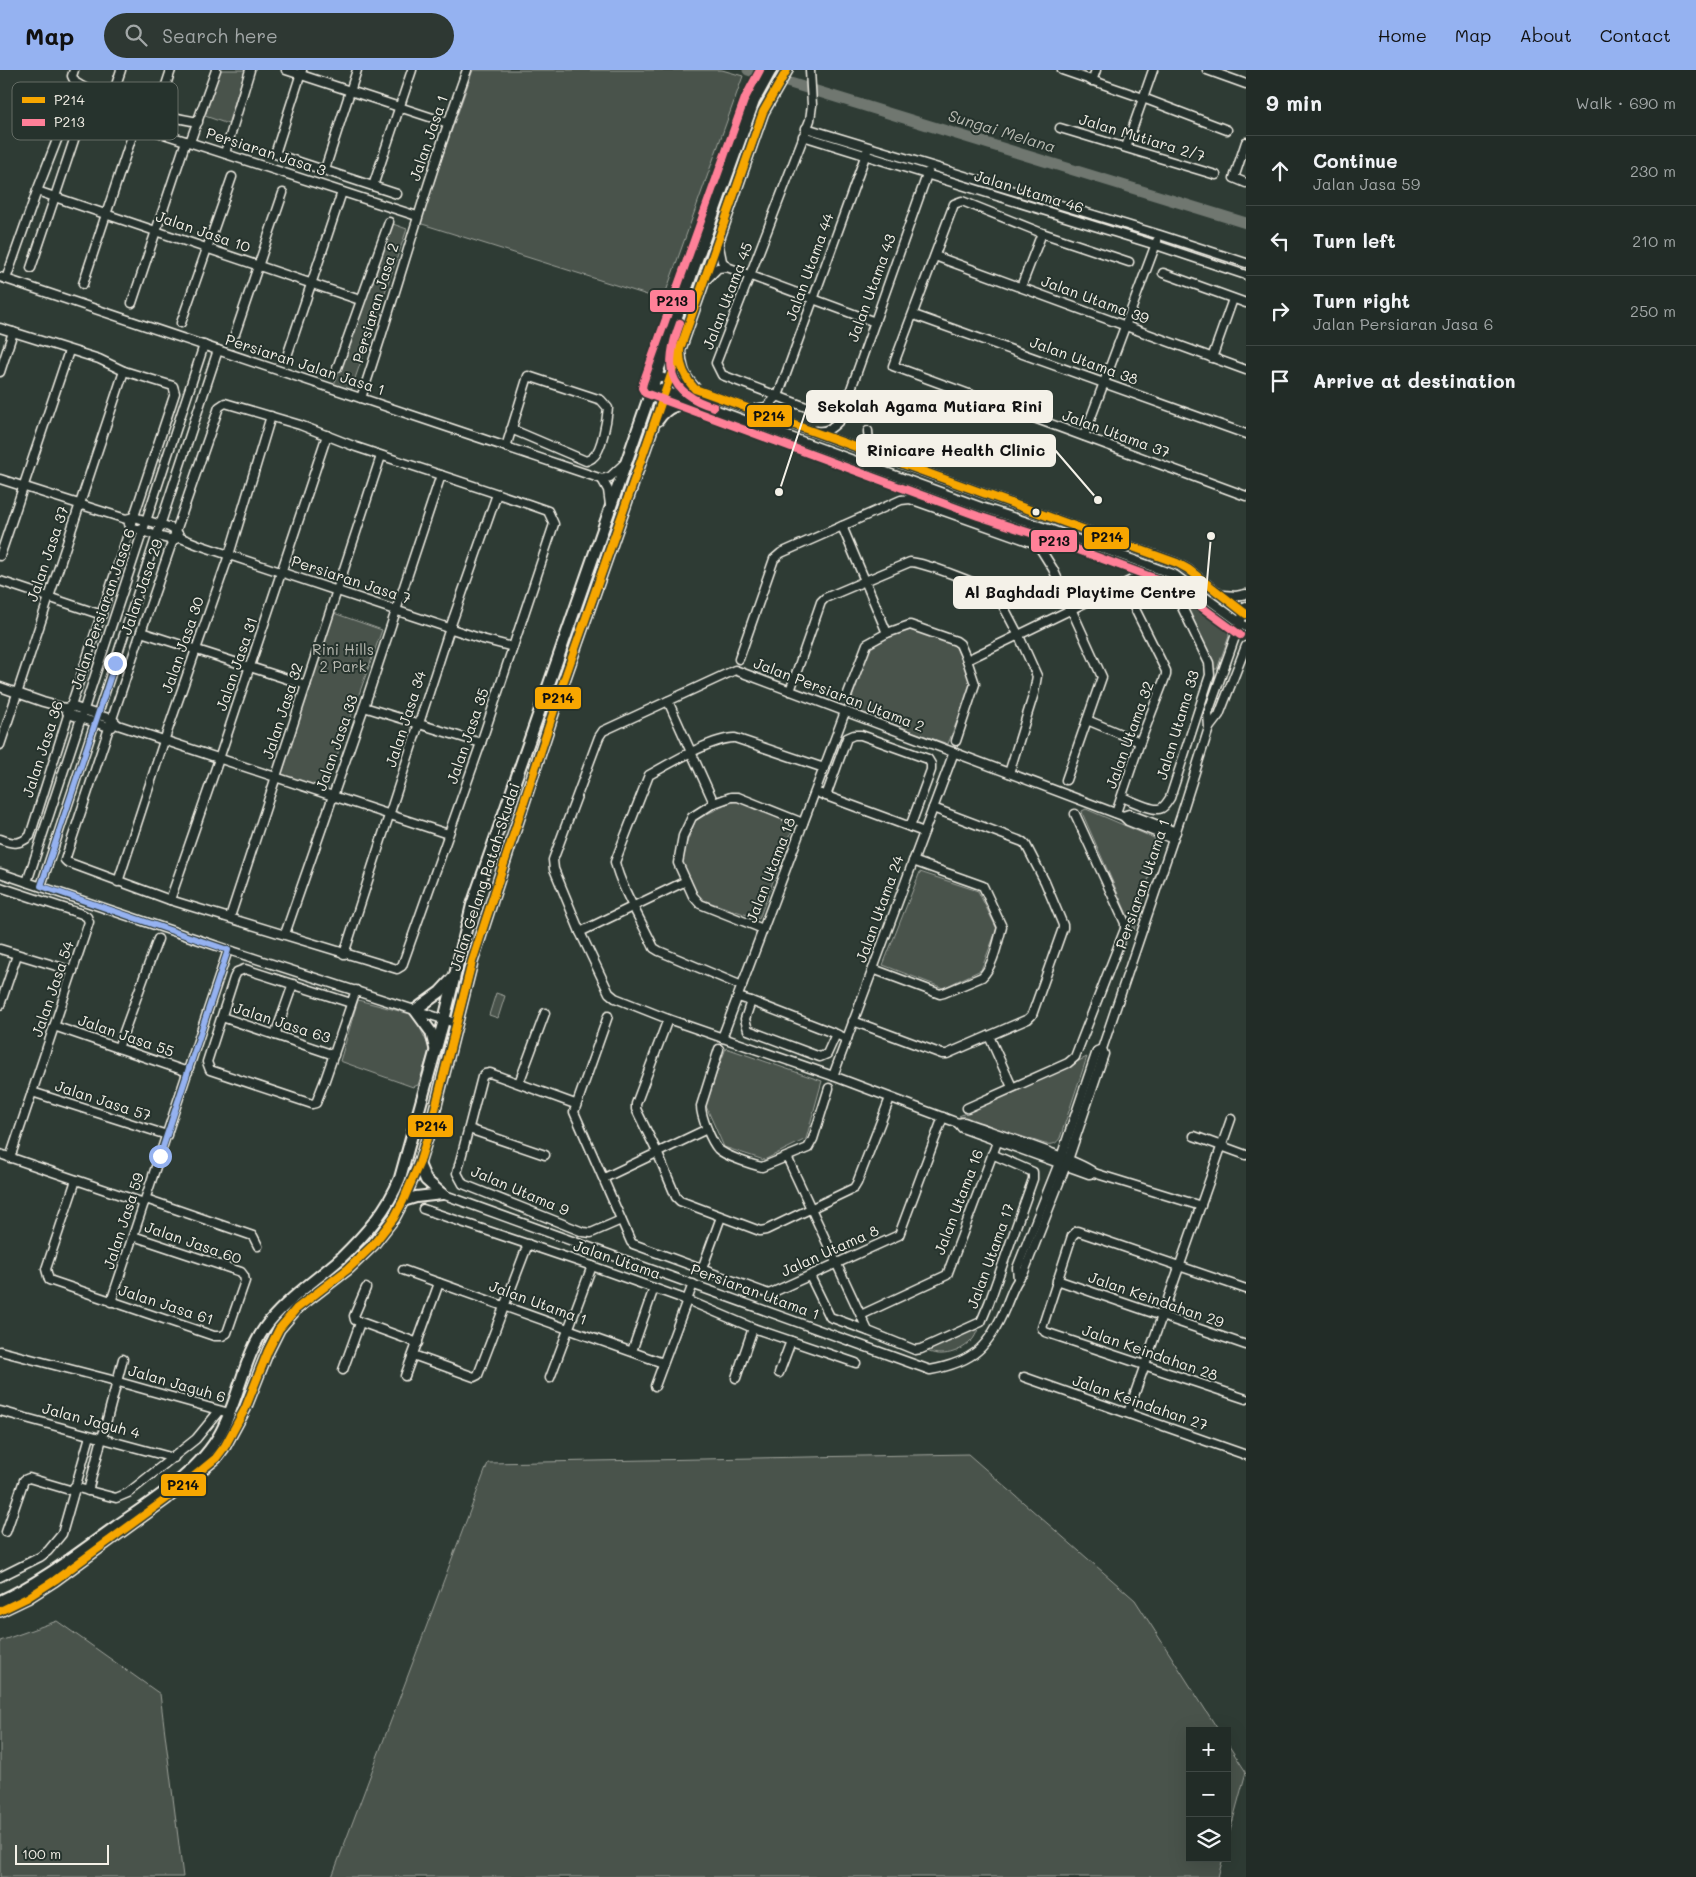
<!DOCTYPE html>
<meta charset="utf-8">
<style>
body{margin:0;font-family:Mali,sans-serif;background:#2e3833;color:#f1f3f6}
.controls{position:absolute;right:15px;bottom:15px;display:grid;overflow:hidden;border-radius:0px;box-shadow:0 5px 20px #0002}
.controls button{width:45px;height:45px;display:grid;place-items:center;padding:0;border:0;border-bottom:1px solid #3f4844;background:#222c27;color:#f1f3f6;font:25px sans-serif}
.scale{position:absolute;left:15px;bottom:12px;width:94px;box-sizing:border-box;padding-left:5px;border:2px solid #f4f1e8;border-top:0;font-size:14px;line-height:18px;white-space:nowrap;color:#f4f1e8;-webkit-text-stroke:4px #26332d;paint-order:stroke}
.stop{position:absolute;width:15px;height:15px;margin:-11px;border:4px solid #95b2f1;border-radius:50%;background:#fff}
.stop.end{background:#95b2f1;border-color:#fff;box-shadow:0 1px 5px #0008}
.list{margin:0;padding:0;list-style:none}
h2{display:flex;justify-content:space-between;align-items:center;height:65px;margin:0;padding:0 20px;font-size:21px}
h2 small{font-size:16px;font-weight:400;color:#a2a7a7}
.list li{display:grid;grid-template-columns:32px 1fr auto;gap:15px;align-items:center;box-sizing:border-box;height:70px;padding:0 20px;border-top:1px solid #3f4844}
.list b{display:block;font-size:19px;white-space:nowrap}
.list p{margin:0;font-size:16px;white-space:nowrap;color:#a2a7a7}
.list em{font-size:16px;font-style:normal;color:#a2a7a7}
.icon{flex:none;width:28px;height:28px;fill:none;stroke:currentColor;stroke-width:2;stroke-linecap:round;stroke-linejoin:round}
.map{position:relative;flex:none;width:1246px;height:1807px;overflow:hidden}
header{display:flex;align-items:center;gap:30px;box-sizing:border-box;height:70px;padding:0 25px;background:#95b2f1;color:#111}
header strong{font-size:24px}
nav{display:flex;gap:28px;margin-inline-start:auto;font-size:18px}
.search{width:350px;height:45px;background:#2e3833;display:flex;align-items:center;gap:12px;box-sizing:border-box;padding:0 18px;border-radius:28px;color:#a2a7a7;font-size:19px}
main{display:flex}
aside{flex:1;background:#222c27}
.map>svg:first-child{display:block}
</style>
<header>
<strong>Map</strong>
<div class="search"><svg class="icon" aria-label="search" viewBox="0 0 24 24"><circle cx="10" cy="10" r="6"/><path d="M15 15l6 6"/></svg>Search here</div>
<nav><a>Home</a><a>Map</a><a>About</a><a>Contact</a></nav>
</header>
<main>
<div class="map">
<svg width="1246" height="1807" viewBox="0 0 1246 1807">
<rect width="100%" height="100%" fill="#2e3b34"/>
<filter id="ink" filterUnits="userSpaceOnUse"><feTurbulence type="fractalNoise" baseFrequency=".02" numOctaves="2"/><feDisplacementMap in="SourceGraphic" scale="10" xChannelSelector="R" yChannelSelector="G"/><feConvolveMatrix kernelMatrix="1 2 1 2 8 2 1 2 1" color-interpolation-filters="sRGB"/></filter>
<g filter="url(#ink)">
<g fill="#48524c" stroke="#9ea29a">
<path d="M220,0H245L228,54L205,46Z"/>
<path d="M473,0H722L743,6L663,230L419,153Z"/>
<path d="M393,154L407,159L351,320L334,315Z"/>
<path d="M1184,526L1227,553L1229,566L1217,599H1214L1182,527Z"/>
<path d="M331,542L382,560L324,722L274,705Z"/>
<path d="M910,558L955,574L972,613L948,674L848,639L870,575Z"/>
<path d="M737,730L794,755L759,849L700,829L680,790L696,749Z"/>
<path d="M1086,739L1154,768L1158,776L1134,860L1083,745L1082,741Z"/>
<path d="M920,802L978,821L997,859L981,900L943,918L883,895Z"/>
<path d="M496,923L505,926L498,948L489,945Z"/>
<path d="M358,930L414,945L430,979L418,1015L413,1017L340,991Z"/>
<path d="M726,978L822,1011L806,1069L764,1090L724,1077L705,1034Z"/>
<path d="M1087,987L1060,1068C1056,1074 1053,1075 1045,1074L959,1046Z"/>
<path d="M980,1254C978,1259 976,1265 973,1269C962,1282 941,1289 925,1280Z"/>
<path d="M968,1384L1135,1530L1219,1661H1190V1788H1223L1218,1807H332L488,1393Z"/>
<path d="M57,1551L160,1624L183,1807H0V1571Z"/>
<path d="M1227,1673L1246,1702L1227,1772Z"/>
</g>
<g fill="none" stroke-linecap="round" stroke-linejoin="round">
<path stroke="#6f7770" stroke-width="11" d="M748,0L1246,153"/>
<g stroke="#f4f1e8" stroke-width="11">
<g id="minor">
<path d="M74,0L72,6L75,12C104,31 163,46 198,52"/>
<path d="M286,0L448,53"/>
<path d="M302,0L275,84L397,124"/>
<path d="M810,0L812,35L810,50L716,293L722,305L840,350"/>
<path d="M1062,0L1143,28L1227,60"/>
<path d="M1207,0L1246,14"/>
<path d="M1092,11L1096,0"/>
<path d="M157,42L171,0"/>
<path d="M106,45L121,0"/>
<path d="M806,58L1160,165L1246,193"/>
<path d="M1060,58L1216,105"/>
<path d="M803,66L1156,175L1246,205"/>
<path d="M190,72L216,0"/>
<path d="M1246,72L1234,108L1246,113"/>
<path d="M1126,77L1153,0"/>
<path d="M225,83L250,0"/>
<path d="M325,99L357,0"/>
<path d="M373,116L412,0"/>
<path d="M37,121L360,230"/>
<path d="M718,171L722,191L727,197"/>
<path d="M935,186L1246,300"/>
<path d="M1129,192L1042,163L962,131L954,134L893,296L1246,426"/>
<path d="M31,198L80,52"/>
<path d="M1163,203L1246,233"/>
<path d="M0,207L602,409"/>
<path d="M6,209L37,121L71,34L417,146"/>
<path d="M707,209L718,198L727,197L875,252"/>
<path d="M83,214L136,54"/>
<path d="M1021,217L1042,163"/>
<path d="M132,233L186,71"/>
<path d="M914,245L1246,364"/>
<path d="M181,253L232,107"/>
<path d="M0,258L99,289L124,301L173,316L175,323L70,639L30,766C19,775 13,774 0,769"/>
<path d="M235,264L283,123"/>
<path d="M288,283L342,122"/>
<path d="M1212,288L1233,229"/>
<path d="M337,298L389,152"/>
<path d="M0,302L13,262"/>
<path d="M655,305L1177,493L1188,499L1246,544"/>
<path d="M652,316L981,437L1049,459L1175,505L1246,557"/>
<path d="M361,328C398,219 427,108 467,0"/>
<path d="M225,333L300,355L356,377L528,434L548,441L554,454L481,673L402,896L397,899L170,830L67,792L65,790L141,562L219,337Z"/>
<path d="M755,339L766,337L778,326L867,81"/>
<path d="M816,361C827,363 833,357 840,350L928,102"/>
<path d="M868,361L869,375L878,382"/>
<path d="M1084,366L1157,171"/>
<path d="M506,377L528,306L601,330L608,338C607,348 602,381 593,387C592,389 588,390 586,391L511,359"/>
<path d="M0,409L126,449L134,447L169,457L176,461L181,468L199,475L482,569L513,577"/>
<path d="M602,409L608,420L610,435"/>
<path d="M602,409L610,407L624,394"/>
<path d="M129,454L131,457C142,460 166,471 176,469"/>
<path d="M842,456L887,563"/>
<path d="M0,486L69,281"/>
<path d="M0,511L102,545"/>
<path d="M1224,525L1236,526L1246,524"/>
<path d="M141,562L306,615"/>
<path d="M739,589L774,489L781,483L901,430L910,429L1031,472L1038,475L1053,499L1102,607L1066,710"/>
<path d="M967,590L1136,508L1162,518L1174,524L1178,529L1209,593L1210,605L1170,728C1167,732 1164,739 1158,739C1150,740 1130,730 1122,727"/>
<path d="M0,617L43,632L65,638L71,636L108,648L112,649L118,655L448,764"/>
<path d="M790,621L821,532L825,528L910,492C925,493 988,516 998,526L1019,566L1037,606L1034,623L1009,703"/>
<path d="M847,626L867,574L887,563L910,555L956,571L960,574L967,590L975,614L956,671"/>
<path d="M668,631L714,733"/>
<path d="M364,637L481,673"/>
<path d="M66,640L68,644L109,657H112"/>
<path d="M1087,650L1140,672"/>
<path d="M1209,658L1208,643L1246,536"/>
<path d="M0,675L124,301"/>
<path d="M821,724L924,762"/>
<path d="M826,726L847,668L854,665H861L928,689L931,694V700L910,757"/>
<path d="M1116,743L1140,672L1166,605V601L1123,515"/>
<path d="M1123,746L1129,744L1176,762"/>
<path d="M0,803L235,882L455,953"/>
<path d="M27,812L204,275"/>
<path d="M118,812L164,671L229,485L271,346"/>
<path d="M41,816L218,280"/>
<path d="M0,817L82,844L87,847L89,852L10,1088"/>
<path d="M170,830L219,689L327,365"/>
<path d="M230,847L381,386"/>
<path d="M763,859L700,834L693,826L678,793L683,766L692,747L714,733L731,727H738L803,753"/>
<path d="M580,862L686,811"/>
<path d="M285,864L364,637L441,405"/>
<path d="M0,879L73,901"/>
<path d="M344,884L450,558L497,424"/>
<path d="M873,899L940,924L944,923L982,907C993,897 998,871 1002,857L983,816L913,791"/>
<path d="M742,916L659,881L654,878C643,854 620,816 615,792L649,705C669,694 714,667 735,668L824,698"/>
<path d="M738,927L751,931L745,949L748,960L820,987L827,984L836,964L847,969"/>
<path d="M751,931L836,964"/>
<path d="M351,933L245,899L237,902L234,908L207,992L210,1000L312,1034L316,1033L325,1010L356,920"/>
<path d="M0,935L17,885"/>
<path d="M608,946L574,1042L631,1172L633,1174L769,1224L899,1165L943,1047"/>
<path d="M222,947L334,985"/>
<path d="M668,949L636,1034V1039L657,1082L676,1127L680,1131L760,1161L766,1160L854,1118L857,1113L890,1028"/>
<path d="M853,951L942,984H947L1028,949L1032,945L1063,858V855L1045,812L1026,775L1023,772L933,738"/>
<path d="M54,956L188,1002"/>
<path d="M275,965L293,914"/>
<path d="M989,966L1012,1017"/>
<path d="M722,968L845,642"/>
<path d="M118,978L158,869"/>
<path d="M719,979L701,1036C701,1047 711,1071 718,1079C725,1086 753,1095 762,1097L808,1078L813,1069L829,1018"/>
<path d="M833,1006L954,682"/>
<path d="M519,1013L545,943"/>
<path d="M32,1022L167,1065"/>
<path d="M575,1034L490,1003L485,1004L482,1007L457,1103L463,1114L583,1162L591,1163L621,1150"/>
<path d="M967,1038L1068,993L1075,987L1125,859V853L1075,744"/>
<path d="M958,1053L962,1058L973,1062L1089,1104L1094,1103L1201,1136"/>
<path d="M469,1059L545,1085"/>
<path d="M1194,1066L1246,1085"/>
<path d="M0,1084L144,1133"/>
<path d="M787,1087L868,1261L915,1280L921,1279L981,1252L989,1233L1033,1109V1102L992,1084"/>
<path d="M1094,1103C1085,1092 985,1060 964,1052L958,1053L833,1006L668,949L615,928L609,923L580,862L554,799L553,790L599,667L603,661L735,600L1123,746L1128,751L1173,769"/>
<path d="M604,1108L707,1059"/>
<path d="M76,1110L46,1199L49,1210L214,1266H222L227,1263L245,1211L244,1206L241,1202L133,1166"/>
<path d="M442,1124L930,1300C974,1292 989,1277 1006,1236C1011,1224 1015,1211 1024,1202L1068,1090L1104,984L1102,979L1181,746L1209,658L1219,645L1246,576"/>
<path d="M146,1129L253,1166L258,1176"/>
<path d="M423,1139L592,1196L687,1230L753,1258L856,1293"/>
<path d="M702,1199L721,1147"/>
<path d="M403,1200L663,1293"/>
<path d="M810,1206L830,1247L868,1261"/>
<path d="M1018,1209L1017,1198L1059,1093L1097,981L1102,979"/>
<path d="M1057,1210L1246,1275"/>
<path d="M366,1218L354,1246L355,1250L418,1273"/>
<path d="M1246,1219L1077,1161L1072,1166L1042,1258L1045,1262L1246,1329"/>
<path d="M111,1232L228,880"/>
<path d="M861,1245L947,1205L999,1067"/>
<path d="M0,1281L108,1309L229,1343"/>
<path d="M632,1281L654,1218"/>
<path d="M413,1285L474,1307L478,1305L528,1174"/>
<path d="M343,1300L360,1253"/>
<path d="M779,1303L791,1271"/>
<path d="M405,1306L439,1213"/>
<path d="M1024,1307L1246,1385"/>
<path d="M550,1308L592,1196"/>
<path d="M736,1308L753,1258"/>
<path d="M655,1316L693,1214"/>
<path d="M0,1341L174,1388"/>
<path d="M1128,1343L1231,1049"/>
<path d="M74,1417L116,1428L128,1423L196,1369L219,1341"/>
<path d="M88,1421L123,1289"/>
<path d="M6,1462L24,1410L29,1408L73,1421"/>
<path d="M0,1507L40,1487L48,1481L62,1464L90,1366"/>
</g>
</g>
<g stroke="#f4f1e8" stroke-width="14">
<g id="major">
<path d="M680,285C682,302 684,307 695,319"/>
<path d="M658,350C668,335 679,334 696,333"/>
<path d="M435,978L431,962L415,940L440,922L453,908"/>
<path d="M419,1094L426,1110L442,1124"/>
<path d="M403,1131L416,1127L442,1124"/>
<path d="M0,1531C42,1512 77,1484 115,1457C151,1432 200,1402 221,1362C240,1327 244,1283 269,1252C290,1227 316,1210 340,1189C365,1165 388,1139 400,1108L444,950L472,835L696,192L754,31L771,0"/>
<path d="M0,1541L27,1528L55,1510L166,1429L216,1388L225,1376L245,1339L268,1281L279,1259L296,1239L348,1199L373,1175L394,1148L403,1131L419,1094L430,1059L472,892L561,619L763,42L787,0"/>
</g>
</g>
<use href="#minor" stroke="#26332d" stroke-width="8"/>
<use href="#major" stroke="#26332d" stroke-width="10"/>
<g stroke="#26332d" stroke-width="11">
<g id="bus-1">
<path d="M680,279C679,295 684,307 695,319L1177,493L1188,499L1246,544"/>
<path d="M0,1541L27,1528L55,1510L166,1429L216,1388L225,1376L245,1339L268,1281L279,1259L296,1239L348,1199L373,1175L394,1148L403,1131L419,1094L430,1059L472,892L561,619L763,42L787,0"/>
</g>
</g>
<g stroke="#26332d" stroke-width="11">
<g id="bus-2">
<path d="M760,0L745,28L643,313L642,318L645,323L978,446L1046,468L1170,514L1240,565"/>
<path d="M680,253C664,295 666,323 714,337"/>
</g>
</g>
<use href="#bus-1" stroke="#f7a600" stroke-width="8"/>
<use href="#bus-2" stroke="#ff8098" stroke-width="8"/>
</g>
</g>
<g fill="none" stroke-linecap="round" stroke-linejoin="round" filter="url(#ink)">
<path stroke="#95b2f1" stroke-width="6" d="M115,593L41,816L228,880L160,1086"/>
</g>
<circle fill="#f4f1e8" stroke="#26332d" stroke-width="2" cx="1036" cy="442" r="4.5"/>
<g text-anchor="middle" stroke-width="4" stroke-linejoin="round" paint-order="stroke">
<g font-size="15" fill="#f4f1e8" stroke="#26332d">
<text transform="translate(429 68) rotate(-71)" y="5">Jalan Jasa 1</text>
<text transform="translate(1142 68) rotate(17)" y="5">Jalan Mutiara 2/7</text>
<text transform="translate(266 82) rotate(18)" y="5">Persiaran Jasa 3</text>
<text transform="translate(1029 122) rotate(17)" y="5">Jalan Utama 46</text>
<text transform="translate(203 162) rotate(19)" y="5">Jalan Jasa 10</text>
<text transform="translate(810 197) rotate(-70)" y="5">Jalan Utama 44</text>
<text transform="translate(872 218) rotate(-70)" y="5">Jalan Utama 43</text>
<text transform="translate(728 226) rotate(-69)" y="5">Jalan Utama 45</text>
<text transform="translate(1095 230) rotate(20)" y="5">Jalan Utama 39</text>
<text transform="translate(376 233) rotate(-73)" y="5">Persiaran Jasa 2</text>
<text transform="translate(1084 291) rotate(20)" y="5">Jalan Utama 38</text>
<text transform="translate(305 295) rotate(18)" y="5">Persiaran Jalan Jasa 1</text>
<text transform="translate(1116 364) rotate(20)" y="5">Jalan Utama 37</text>
<text transform="translate(48 484) rotate(-71)" y="5">Jalan Jasa 37</text>
<text transform="translate(351 510) rotate(18)" y="5">Persiaran Jasa 7</text>
<text transform="translate(142 517) rotate(-71)" y="5">Jalan Jasa 29</text>
<text transform="translate(103 539) rotate(-71)" y="5">Jalan Persiaran Jasa 6</text>
<text transform="translate(183 575) rotate(-71)" y="5">Jalan Jasa 30</text>
<text transform="translate(237 594) rotate(-71)" y="5">Jalan Jasa 31</text>
<text transform="translate(839 625) rotate(21)" y="5">Jalan Persiaran Utama 2</text>
<text transform="translate(283 641) rotate(-72)" y="5">Jalan Jasa 32</text>
<text transform="translate(406 649) rotate(-72)" y="5">Jalan Jasa 34</text>
<text transform="translate(1178 655) rotate(-73)" y="5">Jalan Utama 33</text>
<text transform="translate(1130 665) rotate(-70)" y="5">Jalan Utama 32</text>
<text transform="translate(468 666) rotate(-71)" y="5">Jalan Jasa 35</text>
<text transform="translate(337 673) rotate(-71)" y="5">Jalan Jasa 33</text>
<text transform="translate(43 679) rotate(-72)" y="5">Jalan Jasa 36</text>
<text transform="translate(771 800) rotate(-69)" y="5">Jalan Utama 18</text>
<text transform="translate(485 807) rotate(-72)" y="5">Jalan Gelang Patah-Skudai</text>
<text transform="translate(1143 814) rotate(-71)" y="5">Persiaran Utama 1</text>
<text transform="translate(880 839) rotate(-70)" y="5">Jalan Utama 24</text>
<text transform="translate(53 919) rotate(-71)" y="5">Jalan Jasa 54</text>
<text transform="translate(282 953) rotate(18)" y="5">Jalan Jasa 63</text>
<text transform="translate(126 966) rotate(19)" y="5">Jalan Jasa 55</text>
<text transform="translate(103 1031) rotate(18)" y="5">Jalan Jasa 57</text>
<text transform="translate(520 1121) rotate(23)" y="5">Jalan Utama 9</text>
<text transform="translate(959 1132) rotate(-69)" y="5">Jalan Utama 16</text>
<text transform="translate(124 1151) rotate(-72)" y="5">Jalan Jasa 59</text>
<text transform="translate(193 1173) rotate(19)" y="5">Jalan Jasa 60</text>
<text transform="translate(830 1181) rotate(-24)" y="5">Jalan Utama 8</text>
<text transform="translate(991 1186) rotate(-70)" y="5">Jalan Utama 17</text>
<text transform="translate(617 1190) rotate(19)" y="5">Jalan Utama</text>
<text transform="translate(755 1222) rotate(20)" y="5">Persiaran Utama 1</text>
<text transform="translate(1156 1230) rotate(19)" y="5">Jalan Keindahan 29</text>
<text transform="translate(538 1233) rotate(20)" y="5">Jalan Utama 1</text>
<text transform="translate(166 1235) rotate(18)" y="5">Jalan Jasa 61</text>
<text transform="translate(1150 1283) rotate(19)" y="5">Jalan Keindahan 28</text>
<text transform="translate(177 1314) rotate(16)" y="5">Jalan Jaguh 6</text>
<text transform="translate(1140 1333) rotate(19)" y="5">Jalan Keindahan 27</text>
<text transform="translate(91 1351) rotate(15)" y="5">Jalan Jaguh 4</text>
</g>
<g font-size="15" fill="#b8b9b1" stroke="#26332d">
<text x="343" y="585">Rini Hills<tspan x="343" dy="17">2 Park</tspan></text>
</g>
<g font-size="16" font-style="italic" fill="#b8bab2" stroke="#26332d">
<text transform="translate(1002 61) rotate(17)" y="6">Sungai Melana</text>
</g>
</g>
<rect x="12" y="12" width="166" height="58" rx="8" fill="#26332d" stroke="#646c65" stroke-width="1"/>
<rect x="22" y="27" width="23" height="6" fill="#f7a600"/>
<rect x="22" y="49" width="23" height="7" fill="#ff8098"/>
<g font-size="14" fill="#f4f1e8">
<text x="54" y="35">P214</text>
<text x="54" y="57">P213</text>
</g>
<path fill="none" stroke="#f4f1e8" stroke-width="2" d="M779 422L807 337M1098 430L1055 380M1211 466L1206 522"/>
<g fill="#f4f1e8" stroke="#26332d" stroke-width="2">
<circle cx="779" cy="422" r="5"/>
<circle cx="1098" cy="430" r="5"/>
<circle cx="1211" cy="466" r="5"/>
</g>
<g fill="#f4f1e8" stroke="#f4f1e8" stroke-width="2">
<rect x="807" y="321" width="245" height="31" rx="5"/>
<rect x="857" y="365" width="198" height="31" rx="5"/>
<rect x="954" y="507" width="252" height="31" rx="5"/>
</g>
<g font-size="16" text-anchor="middle" font-weight="bold" fill="#111">
<text x="930" y="342">Sekolah Agama Mutiara Rini</text>
<text x="956" y="386">Rinicare Health Clinic</text>
<text x="1080" y="528">Al Baghdadi Playtime Centre</text>
</g>
<g stroke="#26332d" stroke-width="2">
<rect x="649" y="219" width="47" height="24" rx="5" fill="#ff8098"/>
<rect x="746" y="334" width="47" height="24" rx="5" fill="#f7a600"/>
<rect x="1083" y="456" width="47" height="24" rx="5" fill="#f7a600"/>
<rect x="1030" y="459" width="48" height="24" rx="5" fill="#ff8098"/>
<rect x="534" y="616" width="48" height="24" rx="5" fill="#f7a600"/>
<rect x="407" y="1044" width="47" height="24" rx="5" fill="#f7a600"/>
<rect x="160" y="1403" width="47" height="24" rx="5" fill="#f7a600"/>
</g>
<g font-size="14" text-anchor="middle" font-weight="bold" fill="#111">
<text x="672" y="236">P213</text>
<text x="769" y="351">P214</text>
<text x="1107" y="472">P214</text>
<text x="1054" y="476">P213</text>
<text x="558" y="633">P214</text>
<text x="431" y="1061">P214</text>
<text x="183" y="1420">P214</text>
</g>
</svg>
<div class="controls">
<button>+</button>
<button>−</button>
<button><svg class="icon" aria-label="layers" viewBox="0 0 24 24"><path d="M12 4l9 5-9 5-9-5zM3 14l9 5 9-5"/></svg></button>
</div>
<div class="scale">100 m</div>
<div class="stop" style="left:160px;top:1086px"></div>
<div class="stop end" style="left:115px;top:593px"></div>
</div>
<aside>
<h2>9 min<small>Walk · 690 m</small></h2>
<ul class="list">
<li><svg class="icon" aria-label="ahead" viewBox="0 0 24 24"><path d="M12 20V5M6 11l6-6 6 6"/></svg><div><b>Continue</b><p>Jalan Jasa 59</p></div><em>230 m</em></li>
<li><svg class="icon" aria-label="left" viewBox="0 0 24 24"><path d="M17 20v-9H6M10 6l-5 5 5 5"/></svg><div><b>Turn left</b></div><em>210 m</em></li>
<li><svg class="icon" aria-label="right" viewBox="0 0 24 24"><path d="M7 20v-9h11M14 6l5 5-5 5"/></svg><div><b>Turn right</b><p>Jalan Persiaran Jasa 6</p></div><em>250 m</em></li>
<li><svg class="icon" aria-label="arrive" viewBox="0 0 24 24"><path d="M6 21V4h12l-3 4 3 4H6"/></svg><div><b>Arrive at destination</b></div></li>
</ul>
</aside>
</main>
